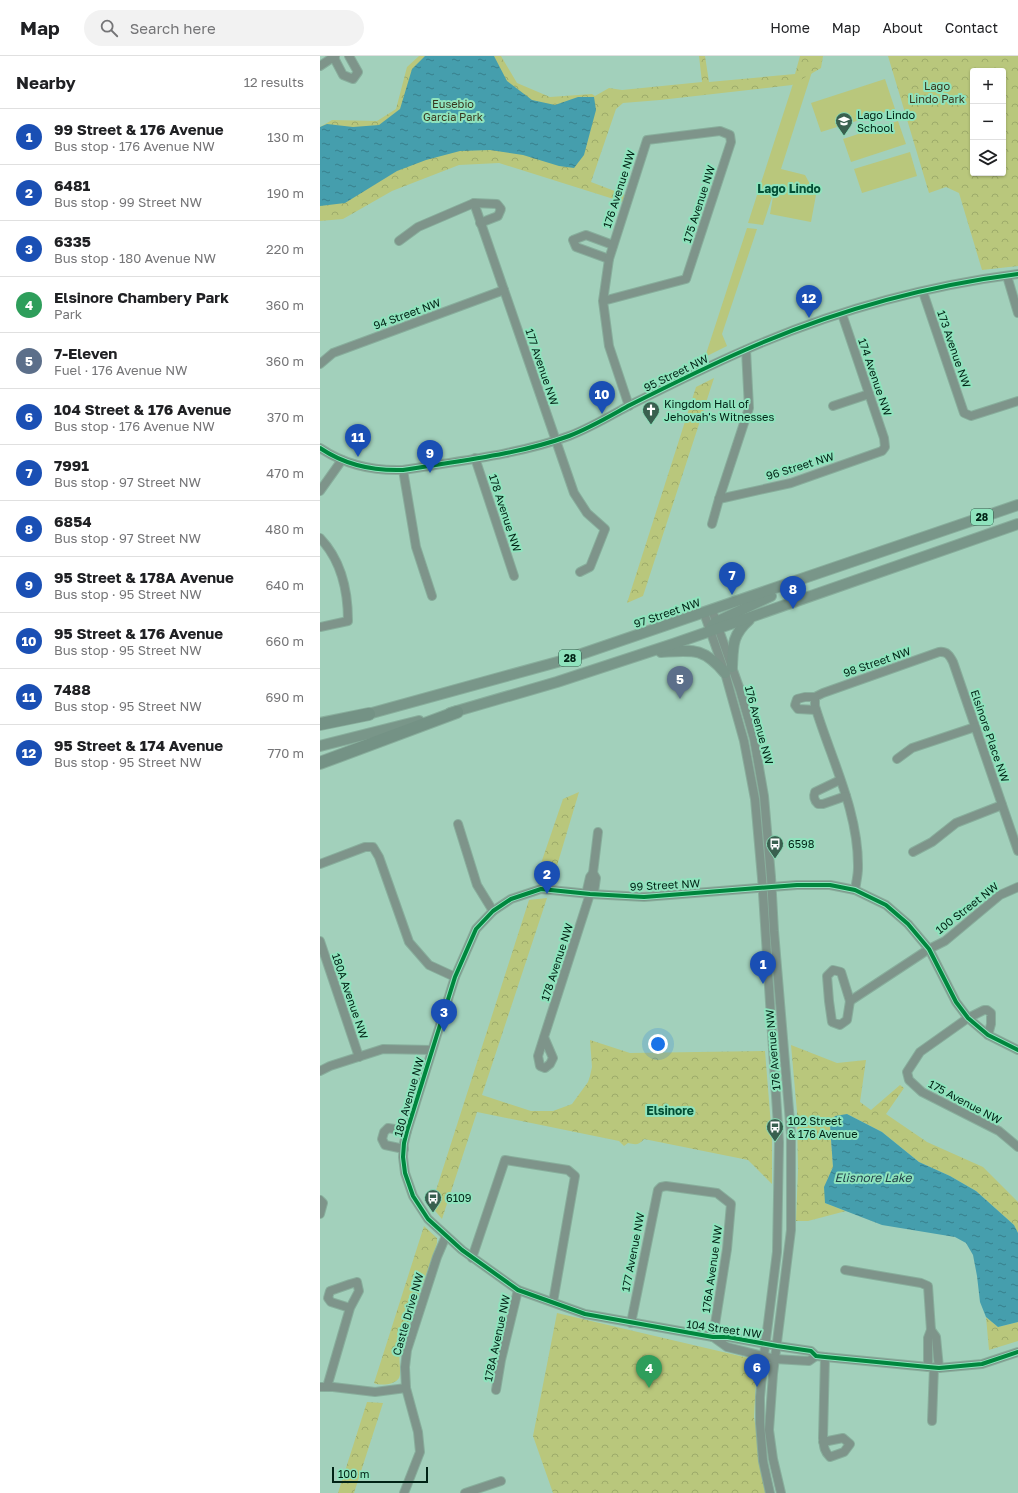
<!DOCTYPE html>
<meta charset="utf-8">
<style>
body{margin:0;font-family:"Golos Text",sans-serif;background:#f2f2f2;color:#202124}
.controls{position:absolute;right:12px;top:12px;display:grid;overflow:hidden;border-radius:4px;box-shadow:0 1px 3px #0004}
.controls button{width:36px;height:36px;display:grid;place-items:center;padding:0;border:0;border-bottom:1px solid #e0e0e0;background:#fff;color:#202124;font:20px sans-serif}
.scale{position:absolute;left:12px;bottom:10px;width:96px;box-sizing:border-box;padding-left:4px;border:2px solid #002315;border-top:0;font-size:11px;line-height:14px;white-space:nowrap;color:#002315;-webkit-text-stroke:3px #8fe3bd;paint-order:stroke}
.you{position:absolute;left:338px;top:988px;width:14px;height:14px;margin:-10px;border:3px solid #fff;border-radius:50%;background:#1a73e8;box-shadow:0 0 0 6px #1a73e833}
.badge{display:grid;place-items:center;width:26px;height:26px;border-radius:50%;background:#39604f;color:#fff;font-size:13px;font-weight:700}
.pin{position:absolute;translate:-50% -33px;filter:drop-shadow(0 1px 2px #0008)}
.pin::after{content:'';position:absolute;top:21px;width:14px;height:12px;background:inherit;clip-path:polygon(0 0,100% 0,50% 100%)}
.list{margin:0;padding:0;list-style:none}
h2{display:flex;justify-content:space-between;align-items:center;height:52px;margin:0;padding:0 16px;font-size:17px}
h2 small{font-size:13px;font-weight:400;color:#757577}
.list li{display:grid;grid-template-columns:26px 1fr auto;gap:12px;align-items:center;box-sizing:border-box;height:56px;padding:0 16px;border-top:1px solid #e0e0e0}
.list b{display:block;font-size:15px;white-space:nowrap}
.list p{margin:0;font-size:13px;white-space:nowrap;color:#757577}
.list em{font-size:13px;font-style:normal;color:#757577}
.icon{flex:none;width:22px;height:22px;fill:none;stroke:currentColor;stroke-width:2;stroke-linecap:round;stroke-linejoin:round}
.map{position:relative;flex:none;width:698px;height:1437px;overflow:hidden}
header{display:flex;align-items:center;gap:24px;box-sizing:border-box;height:56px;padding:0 20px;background:#fff;border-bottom:1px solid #e0e0e0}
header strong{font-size:19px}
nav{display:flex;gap:22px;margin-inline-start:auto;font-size:14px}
.search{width:280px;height:36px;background:#f2f2f2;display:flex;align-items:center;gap:10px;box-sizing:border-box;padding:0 14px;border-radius:22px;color:#757577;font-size:15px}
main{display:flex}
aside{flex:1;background:#fff}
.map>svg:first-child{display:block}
</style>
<header>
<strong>Map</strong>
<div class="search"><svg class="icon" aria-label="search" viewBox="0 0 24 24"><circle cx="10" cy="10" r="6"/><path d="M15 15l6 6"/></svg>Search here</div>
<nav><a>Home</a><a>Map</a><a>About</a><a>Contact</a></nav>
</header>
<main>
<aside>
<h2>Nearby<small>12 results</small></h2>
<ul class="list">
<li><span class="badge" style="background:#1a4fb4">1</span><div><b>99 Street &amp; 176 Avenue</b><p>Bus stop · 176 Avenue NW</p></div><em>130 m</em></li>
<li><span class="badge" style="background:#1a4fb4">2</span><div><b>6481</b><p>Bus stop · 99 Street NW</p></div><em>190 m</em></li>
<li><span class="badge" style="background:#1a4fb4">3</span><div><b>6335</b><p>Bus stop · 180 Avenue NW</p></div><em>220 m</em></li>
<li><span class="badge" style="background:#2e9e5b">4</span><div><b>Elsinore Chambery Park</b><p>Park</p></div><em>360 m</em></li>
<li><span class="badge" style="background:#5c6f8a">5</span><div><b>7-Eleven</b><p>Fuel · 176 Avenue NW</p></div><em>360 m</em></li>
<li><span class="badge" style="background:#1a4fb4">6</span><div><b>104 Street &amp; 176 Avenue</b><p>Bus stop · 176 Avenue NW</p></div><em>370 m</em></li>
<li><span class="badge" style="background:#1a4fb4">7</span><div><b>7991</b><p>Bus stop · 97 Street NW</p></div><em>470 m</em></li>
<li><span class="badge" style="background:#1a4fb4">8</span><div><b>6854</b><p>Bus stop · 97 Street NW</p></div><em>480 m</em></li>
<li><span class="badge" style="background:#1a4fb4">9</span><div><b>95 Street &amp; 178A Avenue</b><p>Bus stop · 95 Street NW</p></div><em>640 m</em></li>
<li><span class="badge" style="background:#1a4fb4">10</span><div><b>95 Street &amp; 176 Avenue</b><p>Bus stop · 95 Street NW</p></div><em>660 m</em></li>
<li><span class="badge" style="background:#1a4fb4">11</span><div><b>7488</b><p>Bus stop · 95 Street NW</p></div><em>690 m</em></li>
<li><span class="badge" style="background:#1a4fb4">12</span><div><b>95 Street &amp; 174 Avenue</b><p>Bus stop · 95 Street NW</p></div><em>770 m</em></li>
</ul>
</aside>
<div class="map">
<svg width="698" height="1437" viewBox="0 0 698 1437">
<defs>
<pattern id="park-crowns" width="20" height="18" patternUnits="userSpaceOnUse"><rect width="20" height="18" fill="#b9c77c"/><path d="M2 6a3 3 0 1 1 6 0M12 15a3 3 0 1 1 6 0" fill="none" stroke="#9dab6a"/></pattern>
<pattern id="water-ripples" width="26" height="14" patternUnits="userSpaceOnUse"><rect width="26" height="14" fill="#459ead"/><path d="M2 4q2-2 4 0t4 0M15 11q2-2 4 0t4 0" fill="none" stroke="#37808c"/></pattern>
</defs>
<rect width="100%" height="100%" fill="#a2d0bb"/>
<g fill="#b9c77c">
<path d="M482,0H497L461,113L485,119L496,139L491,166L450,158L454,135L443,169L428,167Z"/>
<path d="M565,23L575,53L501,76L491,47Z"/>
<path d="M578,65L586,88L531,106L523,83Z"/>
<path d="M590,96L597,120L542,137L534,113Z"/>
<path d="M427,172L437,173L402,278L407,290L385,301Z"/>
</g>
<g fill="url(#park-crowns)" fill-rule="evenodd">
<path d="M99,0H181L197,27L230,41L272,38L275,40L289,32L302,34L382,26L379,0H385L389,26L475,18L480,0H503L501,12L472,29L340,44L303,47L296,53L271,126L305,139L303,146L179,107L139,109L72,135L23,163L0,165V71L12,64L57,65L76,53L87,11Z"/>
<path d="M568,0H698V210L662,214L639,137L626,131L609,137ZM653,15H683V117H653Z"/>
<path d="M394,322L323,540L307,547L376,331Z"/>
<path d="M259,736L233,823L216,822L243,743Z"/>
<path d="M227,842L162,1039L211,1055H233L252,1048L268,1026L270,1020L272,1011L270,984L310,997L445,995L452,1082V1128L428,1104L324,1083C319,1089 316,1089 308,1087L304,1090L299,1085L157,1056L122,1163L111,1150L209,844Z"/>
<path d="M471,989L517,1007L546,1004L540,1046L551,1054L580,1029L584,1032L566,1058L607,1086L663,1111L698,1146V1177L694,1169L656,1135L630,1120L599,1106L562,1076L527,1058L510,1069L513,1111L506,1127L505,1147L526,1155L488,1165H476L478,1114L477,1056Z"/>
<path d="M104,1170L117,1182V1187C105,1223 90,1260 80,1298C78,1305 82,1315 79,1322C75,1329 60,1330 54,1327Z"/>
<path d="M237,1257L437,1304L434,1361L446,1437H233L213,1380Z"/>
<path d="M666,1261L678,1271L698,1266V1285L669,1294Z"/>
<path d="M47,1346L63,1347L34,1437H18Z"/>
</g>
<g fill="url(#water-ripples)">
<path d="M105,0H174L187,25L212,44L235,49L258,41H274L276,54L264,99L254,112L239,110L203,99L170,94L140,95L106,104L77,115L25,147L0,150V71L7,68L33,71L59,69L80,53L92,13Z"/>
<path d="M527,1058L562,1076L599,1106L630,1120L656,1135L694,1169L698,1177V1266L678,1271L666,1261L660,1246L657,1220L653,1199L646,1187L635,1181L562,1169L505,1147L504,1131L513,1111L510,1069L515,1060Z"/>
</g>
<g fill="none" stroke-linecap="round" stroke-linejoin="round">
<g stroke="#88ae9c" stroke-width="10">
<g id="minor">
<path d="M13,0L23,19L33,23L38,16L29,0"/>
<path d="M0,10L15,0"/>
<path d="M154,147L254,437L267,457L285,473L270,511L260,516"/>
<path d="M79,185L98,171L154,147L177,148L181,153L178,160L160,167"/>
<path d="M289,203L256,191L253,184L266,179L293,189"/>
<path d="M687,220L698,257"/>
<path d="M603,236L644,357L651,360L698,345"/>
<path d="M283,245L366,223L411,86L410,79L400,75L327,84L289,203L283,245L289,290L309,350"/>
<path d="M0,308L13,297L184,234"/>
<path d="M513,350L549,338"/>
<path d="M0,392C25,409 53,415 83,414C137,405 197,399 249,380C270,372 290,360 310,349C348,330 386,311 425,294C511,256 605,230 698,218"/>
<path d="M155,402L194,520"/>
<path d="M83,414L96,491L112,540"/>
<path d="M0,435L22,404"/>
<path d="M399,443L471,427L562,395L565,391L564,382L522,258"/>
<path d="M392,468L399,443L429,352L426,294"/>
<path d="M0,482C21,504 28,535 28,565L0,571"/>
<path d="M392,554L420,634L434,683L444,740L451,821L454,875L471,1078V1174L453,1318L449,1374L453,1403L461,1437"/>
<path d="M384,557L405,617L424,685L435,743L442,822L459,1086L457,1196L444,1299L440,1341V1367L443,1405L450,1437"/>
<path d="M495,641L503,637L619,596C627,595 630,600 633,606L698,795"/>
<path d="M495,641V650C511,703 539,756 538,812C538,819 536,827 535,834"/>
<path d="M495,641H485L477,643L475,649L478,653L496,654"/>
<path d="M577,703L592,692L655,671"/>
<path d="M520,724L495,736C493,741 494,744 498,748H503L526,740"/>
<path d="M138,768L157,829L173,855"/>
<path d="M593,796L612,786L636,767L682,749"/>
<path d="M0,808L45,791H53L59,801L89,886L109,909L135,921"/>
<path d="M270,838L267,834L270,821L273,817"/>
<path d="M0,885L39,1001"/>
<path d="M513,914L521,916L530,945L527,964L520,969L512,966L509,945L507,920Z"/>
<path d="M530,945L609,893L625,885L680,839L698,831"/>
<path d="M668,979L671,968V957L667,954H664L648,962L600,996L587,1016L589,1024L602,1036L679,1075L698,1091"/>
<path d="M224,981L233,1002L230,1008L225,1012L220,1010L218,1000L224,981L270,838L274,836L276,822L273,817L278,776"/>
<path d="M698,994L668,979L648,962L636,946L609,893L588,868L566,849L535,834L510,829H477L324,841L270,838L221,833L191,843L173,855L156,873L135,921L87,1075L84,1087L83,1101L85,1117L93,1140L108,1163L142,1194L198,1234L265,1258L393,1281H408L457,1290L491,1295L496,1300L505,1301L608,1311L619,1312L662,1308L698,1296"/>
<path d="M0,1015L10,1010L63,993L111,994"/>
<path d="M84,1093L65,1089L62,1083L64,1076L68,1072L87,1075"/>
<path d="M0,1144L3,1147L0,1158"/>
<path d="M152,1202L185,1104L248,1114L255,1120L233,1246"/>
<path d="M525,1214L601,1227L608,1230L611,1274L608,1282V1311"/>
<path d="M311,1267L338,1134L341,1131L346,1130L397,1137L411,1148L407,1193L393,1281"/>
<path d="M611,1274L616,1281L619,1312"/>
<path d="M393,1281L407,1291L455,1303L489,1305L496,1300"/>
<path d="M0,1331H13L55,1336L86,1332"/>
<path d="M7,1331L30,1252L39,1235L37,1226L30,1228L10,1235L8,1242L11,1246L30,1252"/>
<path d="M176,1334L181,1304L198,1234"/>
<path d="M612,1365L614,1311"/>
<path d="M503,1386L523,1382L530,1388L524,1396L510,1401C504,1395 504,1391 503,1382L505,1301"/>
<path d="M84,1437L100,1396L98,1376L86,1332L85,1311L87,1294L117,1201L126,1180"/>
<path d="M145,1437L181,1425"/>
</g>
</g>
<g stroke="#88ae9c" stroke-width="12">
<g id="major">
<path d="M390,574L392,570L396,566L451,540"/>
<path d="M341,596C373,594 383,591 405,617"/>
<path d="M412,611C413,590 412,579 429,564"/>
<path d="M130,657L237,626L353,588L698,468"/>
<path d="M41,660L241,605L698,449"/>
<path d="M0,690L99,665"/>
</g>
</g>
<g stroke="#88ae9c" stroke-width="14">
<g id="highway">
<path d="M0,668L49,658"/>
<path d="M0,707L137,656"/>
</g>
</g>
<use href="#minor" stroke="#7e948a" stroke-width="8"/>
<use href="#major" stroke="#799689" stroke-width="10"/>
<use href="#highway" stroke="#749285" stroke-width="12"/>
<g stroke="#8fe3bd" stroke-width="6">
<g id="cycleway">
<path d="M0,392C25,409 53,415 83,414C137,405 197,399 249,380C270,372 290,360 310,349C348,330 386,311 425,294C511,256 605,230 698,218"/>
<path d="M698,994L668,979L648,962L636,946L609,893L588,868L566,849L535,834L510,829H477L324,841L270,838L221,833L191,843L173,855L156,873L135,921L87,1075L84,1087L83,1101L85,1117L93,1140L108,1163L142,1194L198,1234L265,1258L393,1281H408L457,1290L491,1295L496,1300L505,1301L608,1311L619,1312L662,1308L698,1296"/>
</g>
</g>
<use href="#cycleway" stroke="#00873e" stroke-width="4"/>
</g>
<defs>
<g id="school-pin" transform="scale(0.9)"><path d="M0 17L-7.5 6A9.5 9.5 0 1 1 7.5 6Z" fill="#39604f" stroke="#8fe3bd"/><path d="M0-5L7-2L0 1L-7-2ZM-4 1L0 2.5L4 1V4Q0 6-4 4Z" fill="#fff"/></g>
<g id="church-pin" transform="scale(0.9)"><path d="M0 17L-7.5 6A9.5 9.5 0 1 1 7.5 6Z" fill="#39604f" stroke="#8fe3bd"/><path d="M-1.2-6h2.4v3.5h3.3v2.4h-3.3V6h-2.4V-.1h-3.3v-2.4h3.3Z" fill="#fff"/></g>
<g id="bus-pin" transform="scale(0.9)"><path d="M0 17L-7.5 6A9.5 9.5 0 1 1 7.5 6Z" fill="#39604f" stroke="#8fe3bd"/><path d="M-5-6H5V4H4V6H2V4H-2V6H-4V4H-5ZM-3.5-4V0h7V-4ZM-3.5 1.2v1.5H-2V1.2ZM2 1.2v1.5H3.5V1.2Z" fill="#fff"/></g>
</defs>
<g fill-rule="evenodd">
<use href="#school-pin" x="524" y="65"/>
<use href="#church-pin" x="331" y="354"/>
<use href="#bus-pin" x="455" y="788"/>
<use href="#bus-pin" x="455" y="1071"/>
<use href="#bus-pin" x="113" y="1142"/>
</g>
<g text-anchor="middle" stroke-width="4" stroke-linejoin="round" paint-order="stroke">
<g fill="#8fe3bd" stroke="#2b5d47" stroke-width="1">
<rect x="651" y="453" width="22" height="16" rx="3"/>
<rect x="239" y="594" width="22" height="16" rx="3"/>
</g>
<g font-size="10" font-weight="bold" fill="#002315">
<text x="662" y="465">28</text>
<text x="250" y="606">28</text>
</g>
<g font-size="11" fill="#39371e" stroke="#8fe3bd">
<text x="617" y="34">Lago<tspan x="617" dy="13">Lindo Park</tspan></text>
<text x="133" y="52">Eusebio<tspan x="133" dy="13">Garcia Park</tspan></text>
</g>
<g font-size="11" fill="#002315" stroke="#8fe3bd" text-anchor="start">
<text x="537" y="63">Lago Lindo<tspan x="537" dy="13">School</tspan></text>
<text x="344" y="352">Kingdom Hall of<tspan x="344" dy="13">Jehovah's Witnesses</tspan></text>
<text x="468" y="792">6598</text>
<text x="468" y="1069">102 Street<tspan x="468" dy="13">&amp; 176 Avenue</tspan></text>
<text x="126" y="1146">6109</text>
</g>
<g font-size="11" fill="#002315" stroke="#8fe3bd">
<text transform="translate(299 133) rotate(-72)" y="4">176 Avenue NW</text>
<text transform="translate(379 148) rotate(-72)" y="4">175 Avenue NW</text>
<text transform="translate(87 258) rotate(-20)" y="4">94 Street NW</text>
<text transform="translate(634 293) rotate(71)" y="4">173 Avenue NW</text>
<text transform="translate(222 311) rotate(71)" y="4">177 Avenue NW</text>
<text transform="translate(356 317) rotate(-26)" y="4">95 Street NW</text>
<text transform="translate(555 321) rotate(71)" y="4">174 Avenue NW</text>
<text transform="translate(480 410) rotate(-17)" y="4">96 Street NW</text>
<text transform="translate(185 457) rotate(72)" y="4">178 Avenue NW</text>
<text transform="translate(347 557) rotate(-19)" y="4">97 Street NW</text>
<text transform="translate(557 606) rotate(-19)" y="4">98 Street NW</text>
<text transform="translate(439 669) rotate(75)" y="4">176 Avenue NW</text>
<text transform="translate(670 680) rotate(71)" y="4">Elsinore Place NW</text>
<text transform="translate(345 829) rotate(-3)" y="4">99 Street NW</text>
<text transform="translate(647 852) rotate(-38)" y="4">100 Street NW</text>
<text transform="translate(237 906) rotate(-72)" y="4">178 Avenue NW</text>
<text transform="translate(30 940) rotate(71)" y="4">180A Avenue NW</text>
<text transform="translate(453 994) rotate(-95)" y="4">176 Avenue NW</text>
<text transform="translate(89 1041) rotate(-74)" y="4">180 Avenue NW</text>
<text transform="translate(645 1046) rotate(28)" y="4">175 Avenue NW</text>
<text transform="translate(313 1196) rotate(-79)" y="4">177 Avenue NW</text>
<text transform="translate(392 1213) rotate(-82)" y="4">176A Avenue NW</text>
<text transform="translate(88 1258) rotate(-74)" y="4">Castle Drive NW</text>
<text transform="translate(404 1273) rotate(8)" y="4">104 Street NW</text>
<text transform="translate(177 1282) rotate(-78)" y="4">178A Avenue NW</text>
</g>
<g font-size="12" font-weight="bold" fill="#024e35" stroke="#8fe3bd">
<text x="469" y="137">Lago Lindo</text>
<text x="350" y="1059">Elsinore</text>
</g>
<g font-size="12" font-style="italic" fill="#1f3c47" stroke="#8fe3bd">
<text x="553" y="1126">Elisnore Lake</text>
</g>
</g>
</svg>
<div class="controls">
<button>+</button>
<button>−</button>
<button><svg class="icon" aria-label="layers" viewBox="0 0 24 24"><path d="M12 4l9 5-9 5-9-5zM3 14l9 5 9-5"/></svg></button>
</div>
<div class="scale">100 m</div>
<div class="you"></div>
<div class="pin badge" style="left:443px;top:928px;background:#1a4fb4">1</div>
<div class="pin badge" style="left:227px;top:838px;background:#1a4fb4">2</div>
<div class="pin badge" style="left:124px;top:976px;background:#1a4fb4">3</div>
<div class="pin badge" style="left:329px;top:1332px;background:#2e9e5b">4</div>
<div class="pin badge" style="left:360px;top:643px;background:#5c6f8a">5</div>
<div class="pin badge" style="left:437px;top:1331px;background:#1a4fb4">6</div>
<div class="pin badge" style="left:412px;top:539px;background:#1a4fb4">7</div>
<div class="pin badge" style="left:473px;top:553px;background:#1a4fb4">8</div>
<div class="pin badge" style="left:110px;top:417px;background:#1a4fb4">9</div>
<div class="pin badge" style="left:282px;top:358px;background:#1a4fb4">10</div>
<div class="pin badge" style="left:38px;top:401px;background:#1a4fb4">11</div>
<div class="pin badge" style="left:489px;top:262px;background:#1a4fb4">12</div>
</div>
</main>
